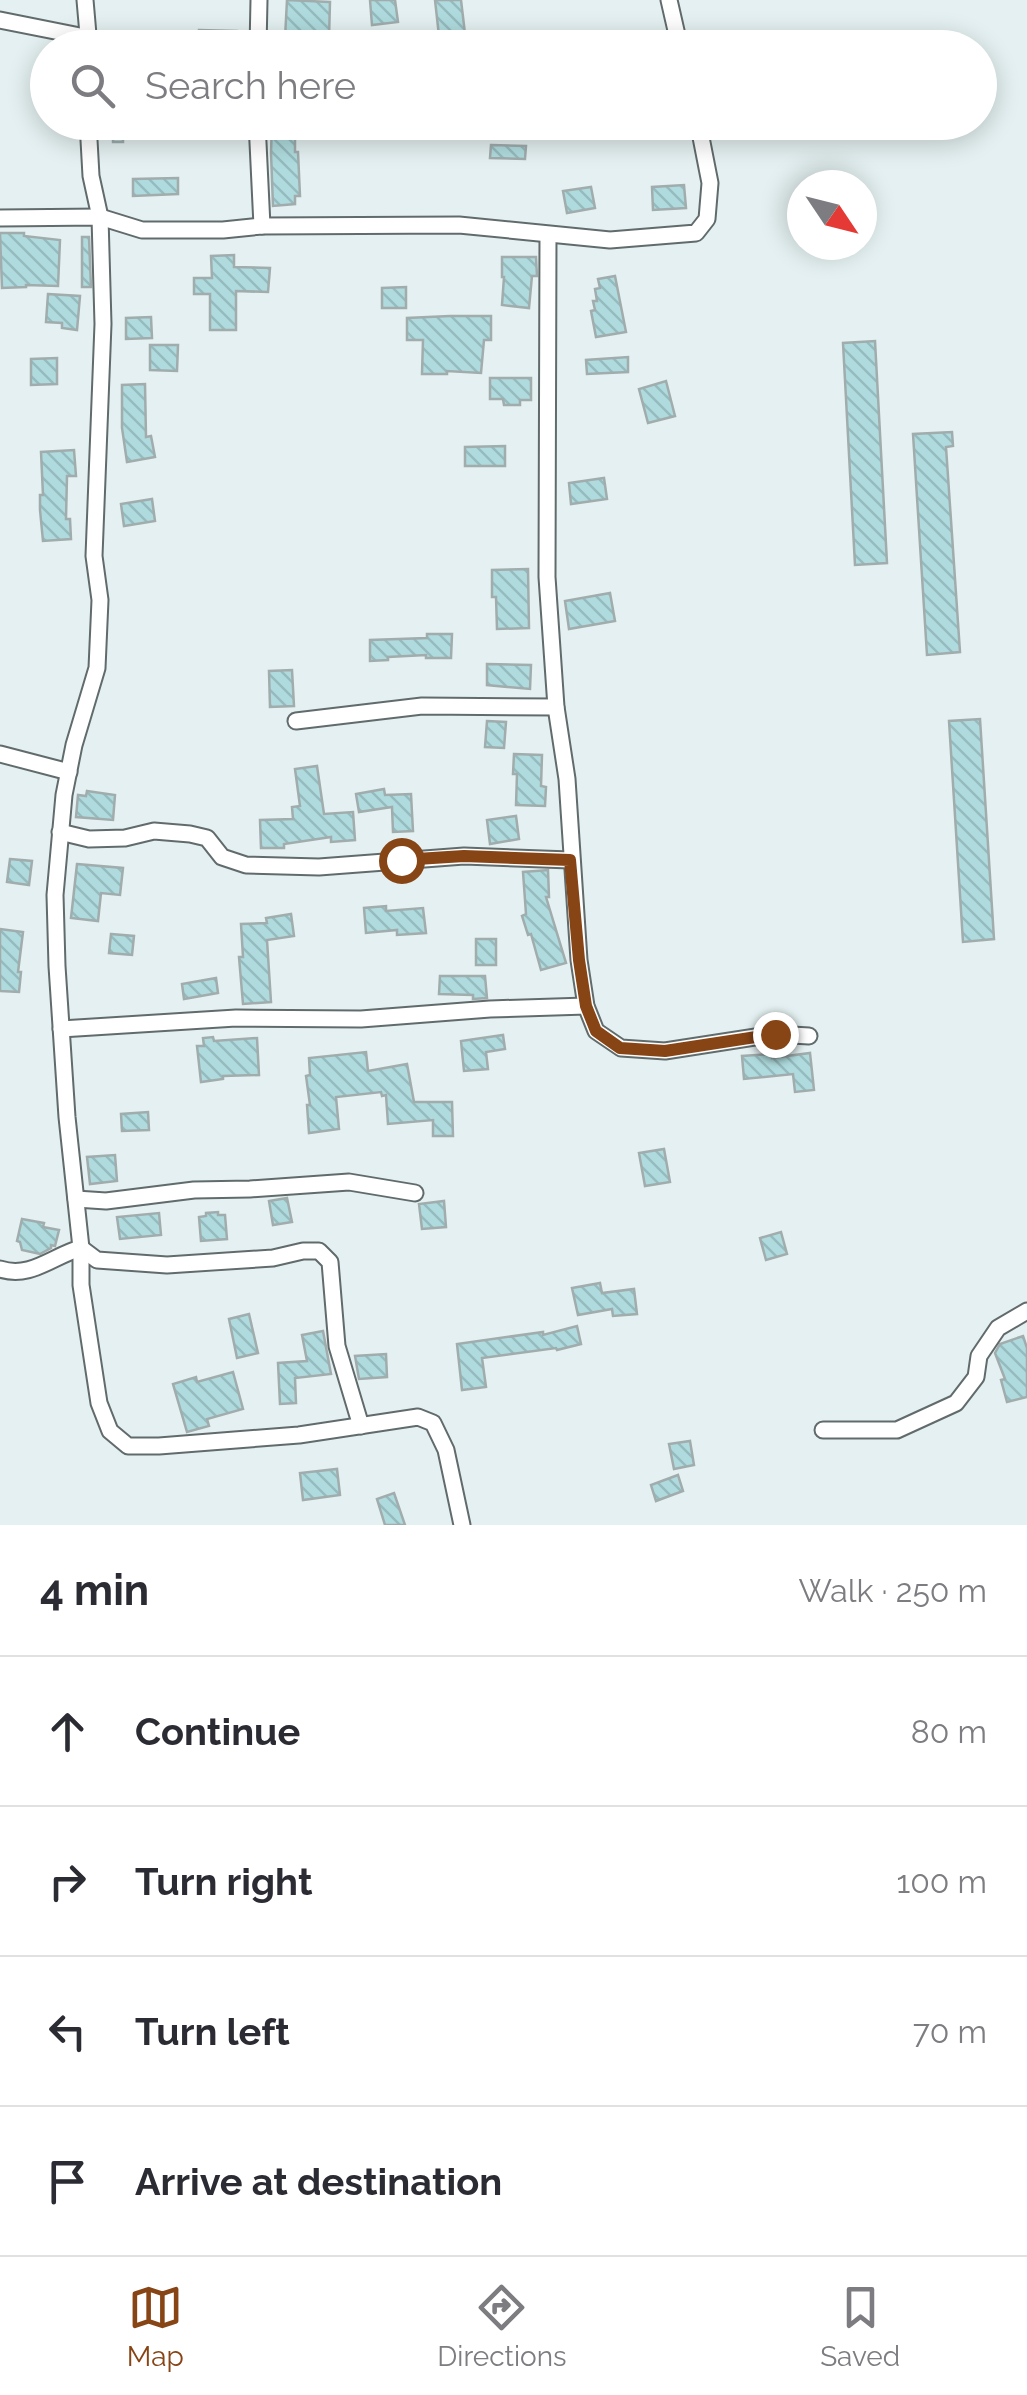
<!DOCTYPE html>
<meta charset="utf-8">
<style>
body{margin:0;font-family:Raleway,sans-serif;background:#f2f2f3;color:#2b2b33}
.compass{position:absolute;left:787px;top:170px;width:90px;height:90px;border-radius:50%;background:#fff;box-shadow:0 5px 25px #0003;rotate:125deg}
.stop{position:absolute;width:30px;height:30px;margin:-22px;border:8px solid #874415;border-radius:50%;background:#fff}
.stop.end{background:#874415;border-color:#fff;box-shadow:0 2px 10px #0008}
.list{margin:0;padding:0;list-style:none}
h2{display:flex;justify-content:space-between;align-items:center;height:130px;margin:0;padding:0 40px;font-size:42px}
h2 small{font-size:32px;font-weight:400;color:#7c7c81}
.list li{display:grid;grid-template-columns:65px 1fr auto;gap:30px;align-items:center;box-sizing:border-box;height:150px;padding:0 40px;border-top:2px solid #e1e1e2}
.list b{display:block;font-size:38px;white-space:nowrap}
.list em{font-size:32px;font-style:normal;color:#7c7c81}
.icon{flex:none;width:55px;height:55px;fill:none;stroke:currentColor;stroke-width:2;stroke-linecap:round;stroke-linejoin:round}
.map{position:relative;flex:none;width:1027px;height:1525px;overflow:hidden}
.search{position:absolute;background:#fff;box-shadow:0 5px 25px #0003;left:30px;right:30px;top:30px;height:110px;display:flex;align-items:center;gap:25px;box-sizing:border-box;padding:0 35px;border-radius:55px;color:#7c7c81;font-size:38px}
.sheet{height:730px;background:#fff}
nav{display:flex;justify-content:space-around;align-items:center;box-sizing:border-box;height:140px;border-top:2px solid #e1e1e2;background:#fff;font-size:28px;color:#7c7c81}
nav a{display:grid;justify-items:center;gap:5px}
nav .on{color:#874415}
.map>svg:first-child{display:block}
</style>
<div class="map">
<svg width="1027" height="1525" viewBox="0 0 1027 1525">
<defs>
<pattern id="building-back-hatch" width="6" height="6" patternUnits="userSpaceOnUse" patternTransform="scale(2.5)"><rect width="6" height="6" fill="#afdbde"/><path d="M-1 5l2 2M0 0l6 6M5-1l2 2" fill="none" stroke="#96bbbe"/></pattern>
</defs>
<rect width="100%" height="100%" fill="#e4f0f1"/>
<g fill="url(#building-back-hatch)" stroke="#a1acad" stroke-width="2.5">
<path d="M287,0L330,2L329,39L285,38Z"/>
<path d="M370,0H395L398,22L372,25Z"/>
<path d="M435,0H461L466,42L440,45Z"/>
<path d="M199,30L237,31V48H199Z"/>
<path d="M112,122H123V142H113V138H103V123Z"/>
<path d="M272,122H295V152H298L300,196H295V204L273,206L271,153Z"/>
<path d="M491,145L526,146L525,159L490,158Z"/>
<path d="M178,178V194L133,196V179Z"/>
<path d="M684,185L686,208L653,210L652,187Z"/>
<path d="M591,187L595,208L567,213L563,191Z"/>
<path d="M0,233H24V236L60,240L58,286L26,285V287L2,288Z"/>
<path d="M82,237H89L91,287H82Z"/>
<path d="M234,255V267L270,268L268,292L236,291V330H210V294H194V278H212L211,256Z"/>
<path d="M502,257H536L537,276H532L529,308L502,305L504,277H502Z"/>
<path d="M615,276L626,332L596,337L591,311L595,310L593,301H597L595,289L600,288L598,279Z"/>
<path d="M406,287V308H382V288Z"/>
<path d="M48,294L80,296L77,330L62,328V323L46,322Z"/>
<path d="M450,316H491V340H484L481,373L447,371V374H422L423,340H407V318Z"/>
<path d="M151,317L152,338L126,339V318Z"/>
<path d="M875,341L887,563L855,565L843,343Z"/>
<path d="M150,345H178L177,371L150,370Z"/>
<path d="M628,357V372L587,374L586,360Z"/>
<path d="M57,358V384L31,385V359Z"/>
<path d="M490,378H531V400H520V405H504L503,399H490Z"/>
<path d="M666,381L675,416L648,423L639,389Z"/>
<path d="M145,384L146,437L151,436L155,457L127,462L122,428V385Z"/>
<path d="M952,432L953,446L946,447L960,652L927,655L913,434Z"/>
<path d="M505,446V466H465V447Z"/>
<path d="M74,450L76,476H67L66,519H70L71,539L43,541L40,510V495H43L41,452Z"/>
<path d="M604,478L607,499L571,504L569,483Z"/>
<path d="M152,499L155,521L124,526L121,504Z"/>
<path d="M528,569L529,628L497,629L496,597H492V570Z"/>
<path d="M610,593L615,621L569,629L565,601Z"/>
<path d="M427,634H452L451,658H426V655L388,657V660L370,661V640L427,638Z"/>
<path d="M487,664L531,665L530,689L487,685Z"/>
<path d="M292,670L294,706L270,707L269,671Z"/>
<path d="M980,719L994,939L963,942L949,721Z"/>
<path d="M487,721L506,722L504,748L485,747Z"/>
<path d="M514,754L542,755L541,786L546,787L545,806L516,805L517,774H513Z"/>
<path d="M317,766L324,814L353,812L355,840L331,842V837L284,844V848H261L260,820L293,819L292,807L300,806L295,769Z"/>
<path d="M384,789L385,795L411,794L413,831L393,832L392,807L359,812L356,794Z"/>
<path d="M87,791L115,795L113,820L76,817L78,795L86,796Z"/>
<path d="M516,816L519,839L490,844L487,820Z"/>
<path d="M10,859L32,861L29,885L7,882Z"/>
<path d="M77,864L123,868L120,895L101,893L98,921L71,918Z"/>
<path d="M548,870L549,897H546L566,963L541,970L531,934L528,935L522,916L526,914L523,872Z"/>
<path d="M386,906V911L423,908L426,933L397,935V930L366,933L364,908Z"/>
<path d="M291,914L294,936L267,940L271,1002L243,1004L239,957H243L241,924L267,923L266,918Z"/>
<path d="M0,929L23,932L18,972H21L19,992L0,991Z"/>
<path d="M111,934L134,936L132,955L109,953Z"/>
<rect x="476" y="939" width="20" height="26"/>
<path d="M440,976H485L487,998L473,999V995L439,994Z"/>
<path d="M216,978L218,993L184,999L182,984Z"/>
<path d="M503,1035L505,1049L486,1052L488,1069L464,1071L461,1041Z"/>
<path d="M213,1037L214,1041L257,1038L259,1075L223,1076V1079L201,1082L197,1046H204L203,1038Z"/>
<path d="M366,1052L368,1071L407,1064L414,1102H452L453,1136H433V1120L388,1124L386,1095L382,1096L381,1092L336,1097L339,1129L309,1133L307,1105H310L306,1076L310,1075L309,1058Z"/>
<path d="M810,1053L814,1090L795,1092L793,1074L744,1079L742,1056L772,1054V1058Z"/>
<path d="M148,1112L149,1130L122,1131L121,1114Z"/>
<path d="M664,1149L670,1182L645,1186L639,1153Z"/>
<path d="M115,1155L117,1181L90,1184L87,1157Z"/>
<path d="M287,1198L292,1222L273,1225L269,1201Z"/>
<path d="M444,1201L446,1227L422,1229L419,1204Z"/>
<path d="M218,1212V1215H225L227,1239L201,1241L199,1217L206,1216V1213Z"/>
<path d="M159,1213L161,1235L120,1239L117,1217Z"/>
<path d="M22,1219L44,1223L43,1227L59,1230L55,1246L51,1245V1248L40,1254L22,1250L20,1242L17,1241Z"/>
<path d="M781,1232L787,1254L766,1260L760,1238Z"/>
<path d="M600,1283L602,1293L634,1289L637,1314L613,1316L612,1309L578,1315L572,1288Z"/>
<path d="M249,1314L258,1353L237,1358L229,1319Z"/>
<path d="M577,1326L581,1344L557,1350L556,1348L482,1358L486,1387L462,1390L457,1344L543,1332V1335Z"/>
<path d="M323,1331L331,1374L295,1378L296,1403L280,1404L278,1363L307,1361L302,1335Z"/>
<path d="M1023,1336L1027,1348V1397L1007,1402L1001,1380L1005,1379L995,1353L1000,1344Z"/>
<path d="M386,1354L387,1377L359,1379L355,1356Z"/>
<path d="M233,1372L243,1409L207,1419L209,1426L187,1432L173,1384L196,1377L197,1382Z"/>
<path d="M690,1441L694,1465L674,1469L669,1444Z"/>
<path d="M337,1469L340,1495L303,1500L300,1473Z"/>
<path d="M678,1475L683,1491L656,1501L651,1485Z"/>
<path d="M394,1493L405,1525H385L377,1499Z"/>
</g>
<g fill="none" stroke-linecap="round" stroke-linejoin="round">
<g stroke="#616b6c" stroke-width="19">
<g id="street">
<path d="M85,0L89,46"/>
<path d="M669,0L680,48"/>
<path d="M0,20L90,38"/>
<path d="M258,48L259,0"/>
<path d="M257,122L262,226"/>
<path d="M0,218L100,217L142,230H223L262,226L459,225L610,240L696,233L707,219L710,183L698,122"/>
<path d="M548,235L547,577L556,707L567,779L579,960L586,1006L596,1031L621,1048L665,1051L775,1034L809,1036"/>
<path d="M296,721L422,706L556,707"/>
<path d="M0,754L69,772"/>
<path d="M60,832L89,839L125,838L154,831L190,834L207,838L222,857L246,865L319,867L464,856L570,860"/>
<path d="M61,1029L236,1018L361,1019L490,1009L586,1006"/>
<path d="M76,1199L106,1201L194,1190L250,1189L349,1182L415,1193"/>
<path d="M81,1248V1285L99,1403L110,1431L128,1446H159L299,1435L418,1417L433,1423L446,1450L462,1525"/>
<path d="M81,1248L97,1260L167,1265L273,1258L303,1251H319L330,1262L337,1346L361,1426"/>
<path d="M0,1269C31,1279 52,1256 81,1248L67,1117L57,966L55,895L64,795L74,745L97,668L100,600L94,556L103,324L100,217L91,176L88,122"/>
<path d="M823,1430H897L956,1403L976,1377L979,1356L998,1328L1027,1311"/>
</g>
</g>
<use href="#street" stroke="#fff" stroke-width="15"/>
</g>
<g fill="none" stroke-linecap="round" stroke-linejoin="round">
<path stroke="#874415" stroke-width="12" d="M401,860L464,856L570,860L579,960L586,1006L596,1031L620,1048L665,1051L775,1034"/>
</g>
</svg>
<svg class="compass" viewBox="-18 -18 36 36"><path d="M0-13l5 13h-10z" fill="#e53935"/><path d="M0 13l5-13h-10z" fill="#7c7c81"/></svg>
<div class="stop" style="left:401px;top:860px"></div>
<div class="stop end" style="left:775px;top:1034px"></div>
<div class="search"><svg class="icon" aria-label="search" viewBox="0 0 24 24"><circle cx="10" cy="10" r="6"/><path d="M15 15l6 6"/></svg>Search here</div>
</div>
<section class="sheet">
<h2>4 min<small>Walk · 250 m</small></h2>
<ul class="list">
<li><svg class="icon" aria-label="ahead" viewBox="0 0 24 24"><path d="M12 20V5M6 11l6-6 6 6"/></svg><div><b>Continue</b></div><em>80 m</em></li>
<li><svg class="icon" aria-label="right" viewBox="0 0 24 24"><path d="M7 20v-9h11M14 6l5 5-5 5"/></svg><div><b>Turn right</b></div><em>100 m</em></li>
<li><svg class="icon" aria-label="left" viewBox="0 0 24 24"><path d="M17 20v-9H6M10 6l-5 5 5 5"/></svg><div><b>Turn left</b></div><em>70 m</em></li>
<li><svg class="icon" aria-label="arrive" viewBox="0 0 24 24"><path d="M6 21V4h12l-3 4 3 4H6"/></svg><div><b>Arrive at destination</b></div></li>
</ul>
</section>
<nav>
<a class="on"><svg class="icon" aria-label="map" viewBox="0 0 24 24"><path d="M3 6l6-2 6 2 6-2v14l-6 2-6-2-6 2zM9 4v14M15 6v14"/></svg>Map</a>
<a><svg class="icon" aria-label="directions" viewBox="0 0 24 24"><path d="M12 3l9 9-9 9-9-9zM9 14v-3h6M13 9l2 2-2 2"/></svg>Directions</a>
<a><svg class="icon" aria-label="saved" viewBox="0 0 24 24"><path d="M7 4h10v16l-5-4-5 4z"/></svg>Saved</a>
</nav>
